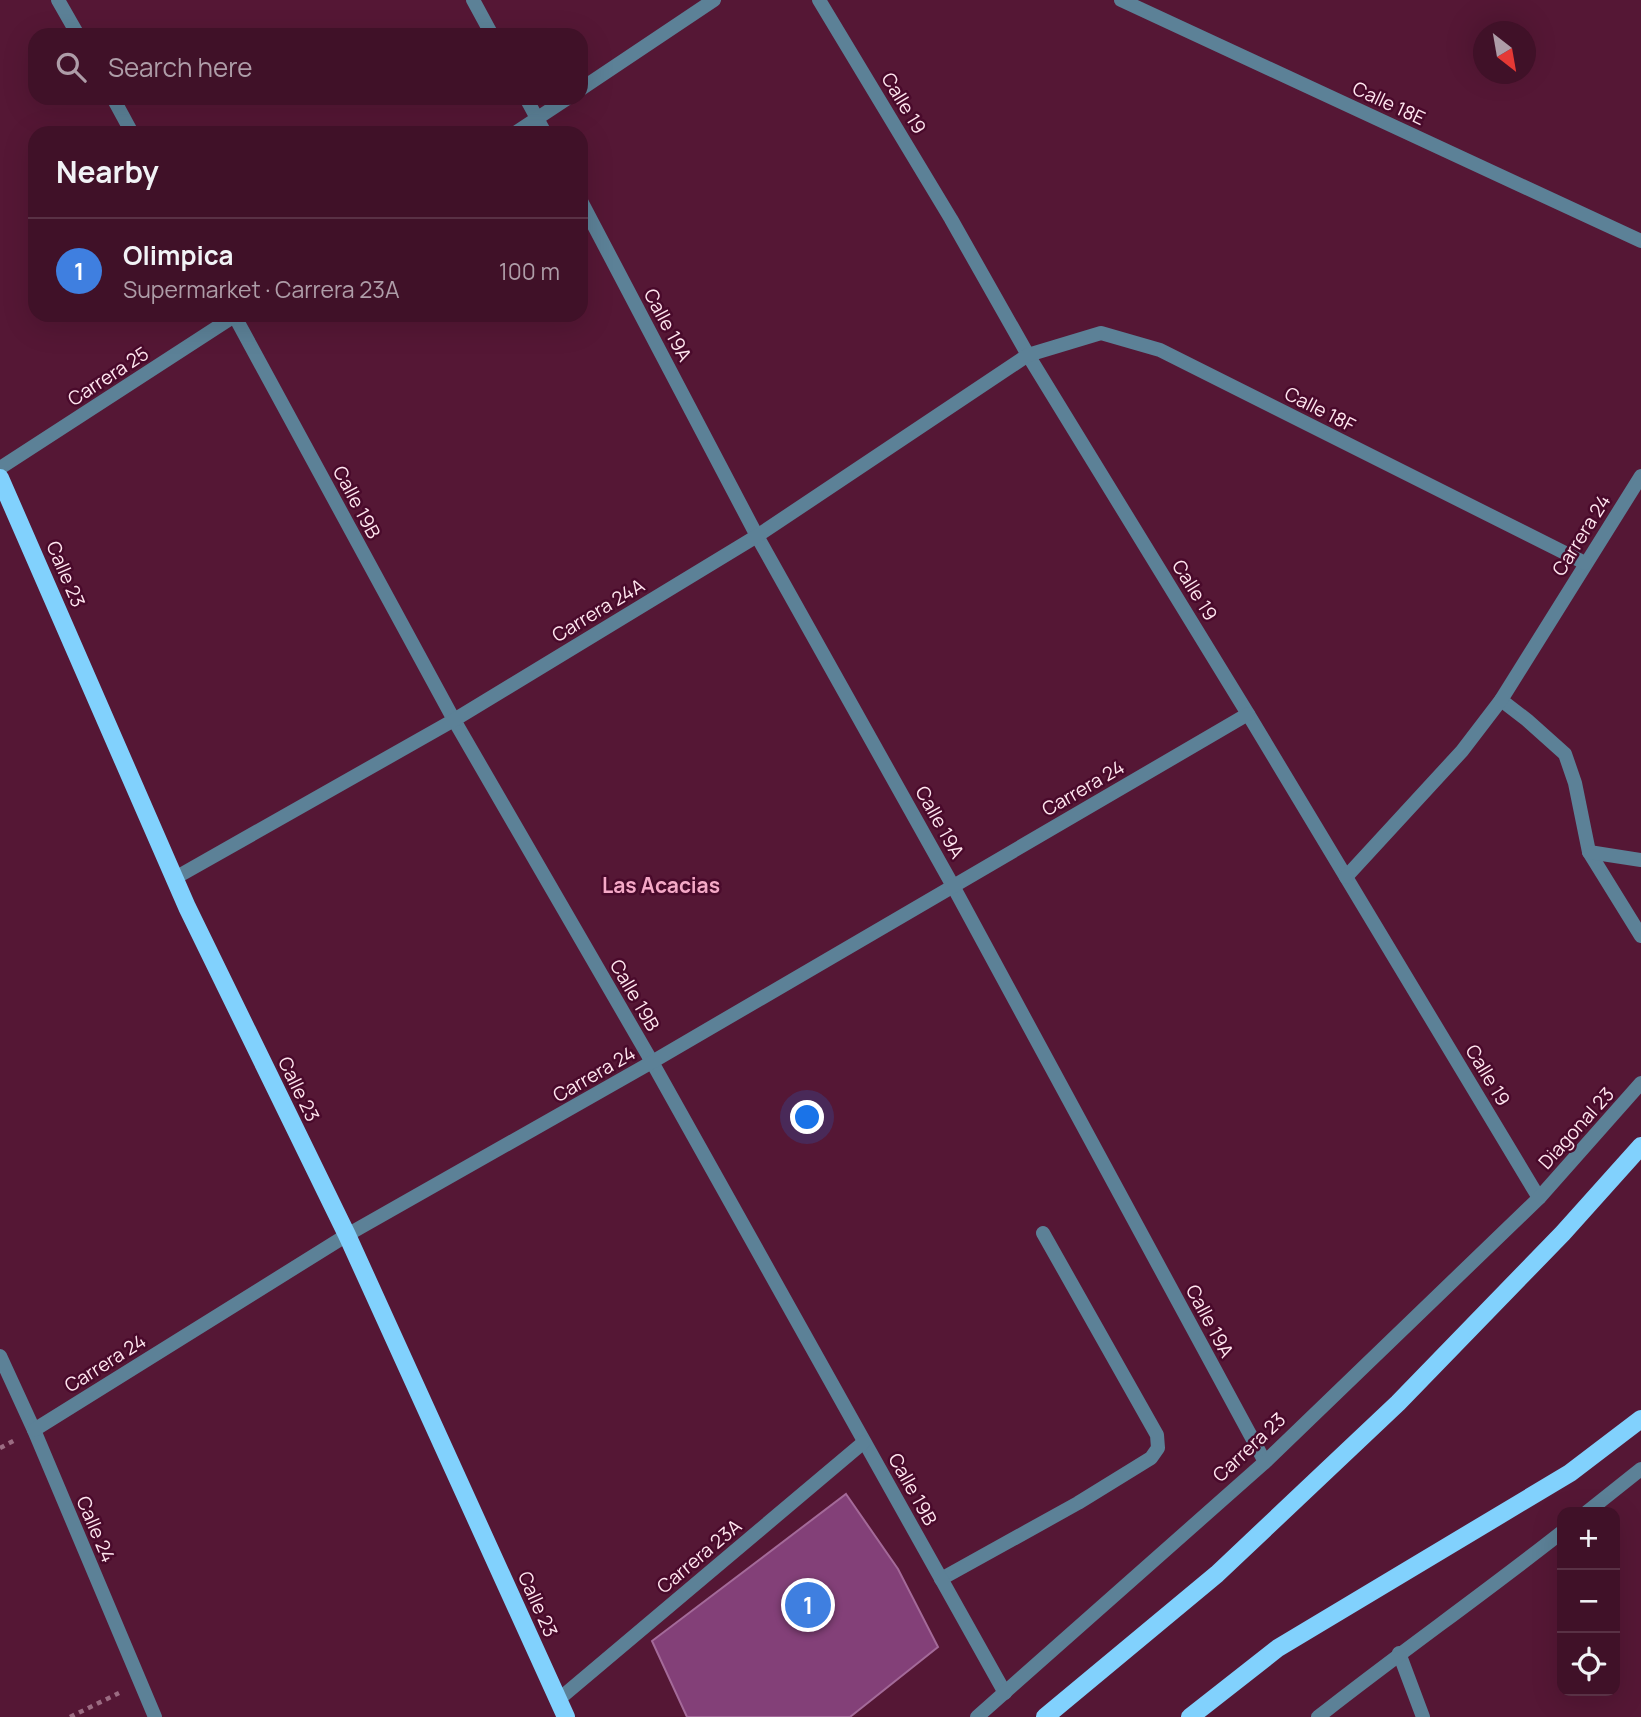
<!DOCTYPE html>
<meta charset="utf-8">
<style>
body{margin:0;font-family:Manrope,sans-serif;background:#4b1f34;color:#f1f3f6}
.controls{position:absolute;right:21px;bottom:21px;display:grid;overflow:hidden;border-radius:14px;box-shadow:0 7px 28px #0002}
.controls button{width:63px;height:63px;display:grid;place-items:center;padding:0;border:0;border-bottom:2px solid #593145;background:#401128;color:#f1f3f6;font:35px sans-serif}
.compass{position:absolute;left:1473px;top:21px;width:63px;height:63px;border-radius:50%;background:#401128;box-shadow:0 7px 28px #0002;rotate:149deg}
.you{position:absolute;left:808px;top:1118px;width:24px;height:24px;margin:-18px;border:5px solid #fff;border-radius:50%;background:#1a73e8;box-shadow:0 0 0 10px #1a73e833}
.badge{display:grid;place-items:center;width:46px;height:46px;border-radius:50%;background:#1ed5b0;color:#fff;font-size:23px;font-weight:700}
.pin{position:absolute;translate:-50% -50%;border:4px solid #fff;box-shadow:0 2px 7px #0006}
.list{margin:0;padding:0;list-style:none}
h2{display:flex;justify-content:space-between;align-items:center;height:91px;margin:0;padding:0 28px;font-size:30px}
h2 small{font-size:23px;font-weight:400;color:#ae9da8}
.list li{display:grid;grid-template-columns:46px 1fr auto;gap:21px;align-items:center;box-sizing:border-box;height:105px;padding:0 28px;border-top:2px solid #593145}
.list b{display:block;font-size:26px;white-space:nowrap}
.list p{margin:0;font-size:23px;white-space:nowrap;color:#ae9da8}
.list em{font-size:23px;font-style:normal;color:#ae9da8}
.icon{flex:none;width:38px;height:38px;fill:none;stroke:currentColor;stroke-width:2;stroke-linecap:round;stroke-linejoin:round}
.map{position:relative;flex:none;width:1641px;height:1717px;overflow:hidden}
.search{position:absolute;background:#401128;box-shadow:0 7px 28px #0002;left:28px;top:28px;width:560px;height:77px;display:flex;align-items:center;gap:18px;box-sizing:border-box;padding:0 24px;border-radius:21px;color:#ae9da8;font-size:26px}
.panel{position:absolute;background:#401128;box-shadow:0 7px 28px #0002;left:28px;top:126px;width:560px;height:196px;border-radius:21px}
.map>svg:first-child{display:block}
</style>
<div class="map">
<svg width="1641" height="1717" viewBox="0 0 1641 1717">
<rect width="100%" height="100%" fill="#551735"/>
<path fill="#834078" stroke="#a46a99" stroke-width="2" d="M846,1494L898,1569L938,1647L850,1717H687L652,1641Z"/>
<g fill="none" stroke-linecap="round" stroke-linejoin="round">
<g stroke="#9b6c82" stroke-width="4.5" stroke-dasharray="5 5" stroke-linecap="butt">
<path d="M0,1448L15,1440"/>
<path d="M70,1717L119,1693"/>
</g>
<g stroke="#5c8197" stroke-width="14">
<path d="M1501,700L1527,720L1565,754L1575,783L1589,852L1641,936"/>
<path d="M1589,852L1641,860"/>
<path d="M941,1579L1078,1503L1151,1458L1158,1448L1157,1435L1043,1233"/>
</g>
<g stroke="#5c8197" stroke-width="14">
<path d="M58,0L78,35"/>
<path d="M473,0L492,35"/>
<path d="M819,0L951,219L1028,355L1248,714L1539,1198"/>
<path d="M1121,0L1641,241"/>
<path d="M113,98L132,133"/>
<path d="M526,98L545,133"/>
<path d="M581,201L757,536L953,886L1265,1462"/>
<path d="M234,315L454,720L652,1062L1005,1693"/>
<path d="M1346,877L1462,751L1501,700L1641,476"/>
<path d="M175,878L454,720L757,536L1028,355L1101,333L1160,350L1585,563"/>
<path d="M0,1356L34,1430L155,1717"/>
<path d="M34,1430L347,1235L652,1062L1248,714"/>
<path d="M1399,1653L1423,1717"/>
<path d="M558,1700L864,1442"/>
</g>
<g stroke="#5c8197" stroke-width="14">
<path d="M581,89L714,0"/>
<path d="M515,133L568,98"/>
<path d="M0,468L236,315"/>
<path d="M1587,1512L1641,1469"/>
<path d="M977,1717L1265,1462L1539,1198L1641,1083"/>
<path d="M1318,1717C1398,1654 1482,1595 1562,1532"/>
</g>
<g stroke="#81d1fd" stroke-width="18">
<path d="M0,478L187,907L347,1235L566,1717"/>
<path d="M1045,1717L1217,1574L1398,1403L1563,1233L1641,1146"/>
<path d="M1190,1717L1278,1648L1570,1473L1641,1419"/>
</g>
</g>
<g text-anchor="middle" stroke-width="5" stroke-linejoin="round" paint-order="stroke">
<g font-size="19" fill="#ffe6ef" stroke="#490a2b">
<text transform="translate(904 103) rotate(59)" y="7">Calle 19</text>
<text transform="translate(1389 103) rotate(25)" y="7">Calle 18E</text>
<text transform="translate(668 325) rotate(62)" y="7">Calle 19A</text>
<text transform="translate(108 376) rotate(-33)" y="7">Carrera 25</text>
<text transform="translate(1320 409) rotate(27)" y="7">Calle 18F</text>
<text transform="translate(357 502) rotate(62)" y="7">Calle 19B</text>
<text transform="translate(1581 535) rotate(-58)" y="7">Carrera 24</text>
<text transform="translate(66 574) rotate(67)" y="7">Calle 23</text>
<text transform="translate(1195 590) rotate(58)" y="7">Calle 19</text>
<text transform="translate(598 610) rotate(-31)" y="7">Carrera 24A</text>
<text transform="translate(1083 788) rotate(-30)" y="7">Carrera 24</text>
<text transform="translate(940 822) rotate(61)" y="7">Calle 19A</text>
<text transform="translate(635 995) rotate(60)" y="7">Calle 19B</text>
<text transform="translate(594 1074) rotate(-30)" y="7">Carrera 24</text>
<text transform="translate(1488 1075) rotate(59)" y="7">Calle 19</text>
<text transform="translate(299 1089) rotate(64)" y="7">Calle 23</text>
<text transform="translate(1576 1128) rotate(-48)" y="7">Diagonal 23</text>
<text transform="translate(1210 1321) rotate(62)" y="7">Calle 19A</text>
<text transform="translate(105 1363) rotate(-32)" y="7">Carrera 24</text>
<text transform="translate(1249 1447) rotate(-43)" y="7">Carrera 23</text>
<text transform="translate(913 1489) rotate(61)" y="7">Calle 19B</text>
<text transform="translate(96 1529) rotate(67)" y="7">Calle 24</text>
<text transform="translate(699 1556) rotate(-40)" y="7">Carrera 23A</text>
<text transform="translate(538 1604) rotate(66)" y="7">Calle 23</text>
</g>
<g font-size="21" font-weight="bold" fill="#f5a9c7" stroke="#490a2b">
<text x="661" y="893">Las Acacias</text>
</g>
</g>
</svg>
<div class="controls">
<button>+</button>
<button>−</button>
<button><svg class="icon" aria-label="locate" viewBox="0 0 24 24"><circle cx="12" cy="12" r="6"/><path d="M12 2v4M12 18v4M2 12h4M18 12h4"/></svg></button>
</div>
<svg class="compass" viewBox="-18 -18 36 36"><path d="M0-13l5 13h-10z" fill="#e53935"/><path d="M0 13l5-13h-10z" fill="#ae9da8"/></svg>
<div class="you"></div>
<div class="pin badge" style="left:808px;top:1605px;background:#3f7fe0">1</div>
<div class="search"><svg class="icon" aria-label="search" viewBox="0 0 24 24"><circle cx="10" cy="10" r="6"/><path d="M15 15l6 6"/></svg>Search here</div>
<section class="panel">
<h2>Nearby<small></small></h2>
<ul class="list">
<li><span class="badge" style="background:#3f7fe0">1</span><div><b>Olimpica</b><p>Supermarket · Carrera 23A</p></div><em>100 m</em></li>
</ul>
</section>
</div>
